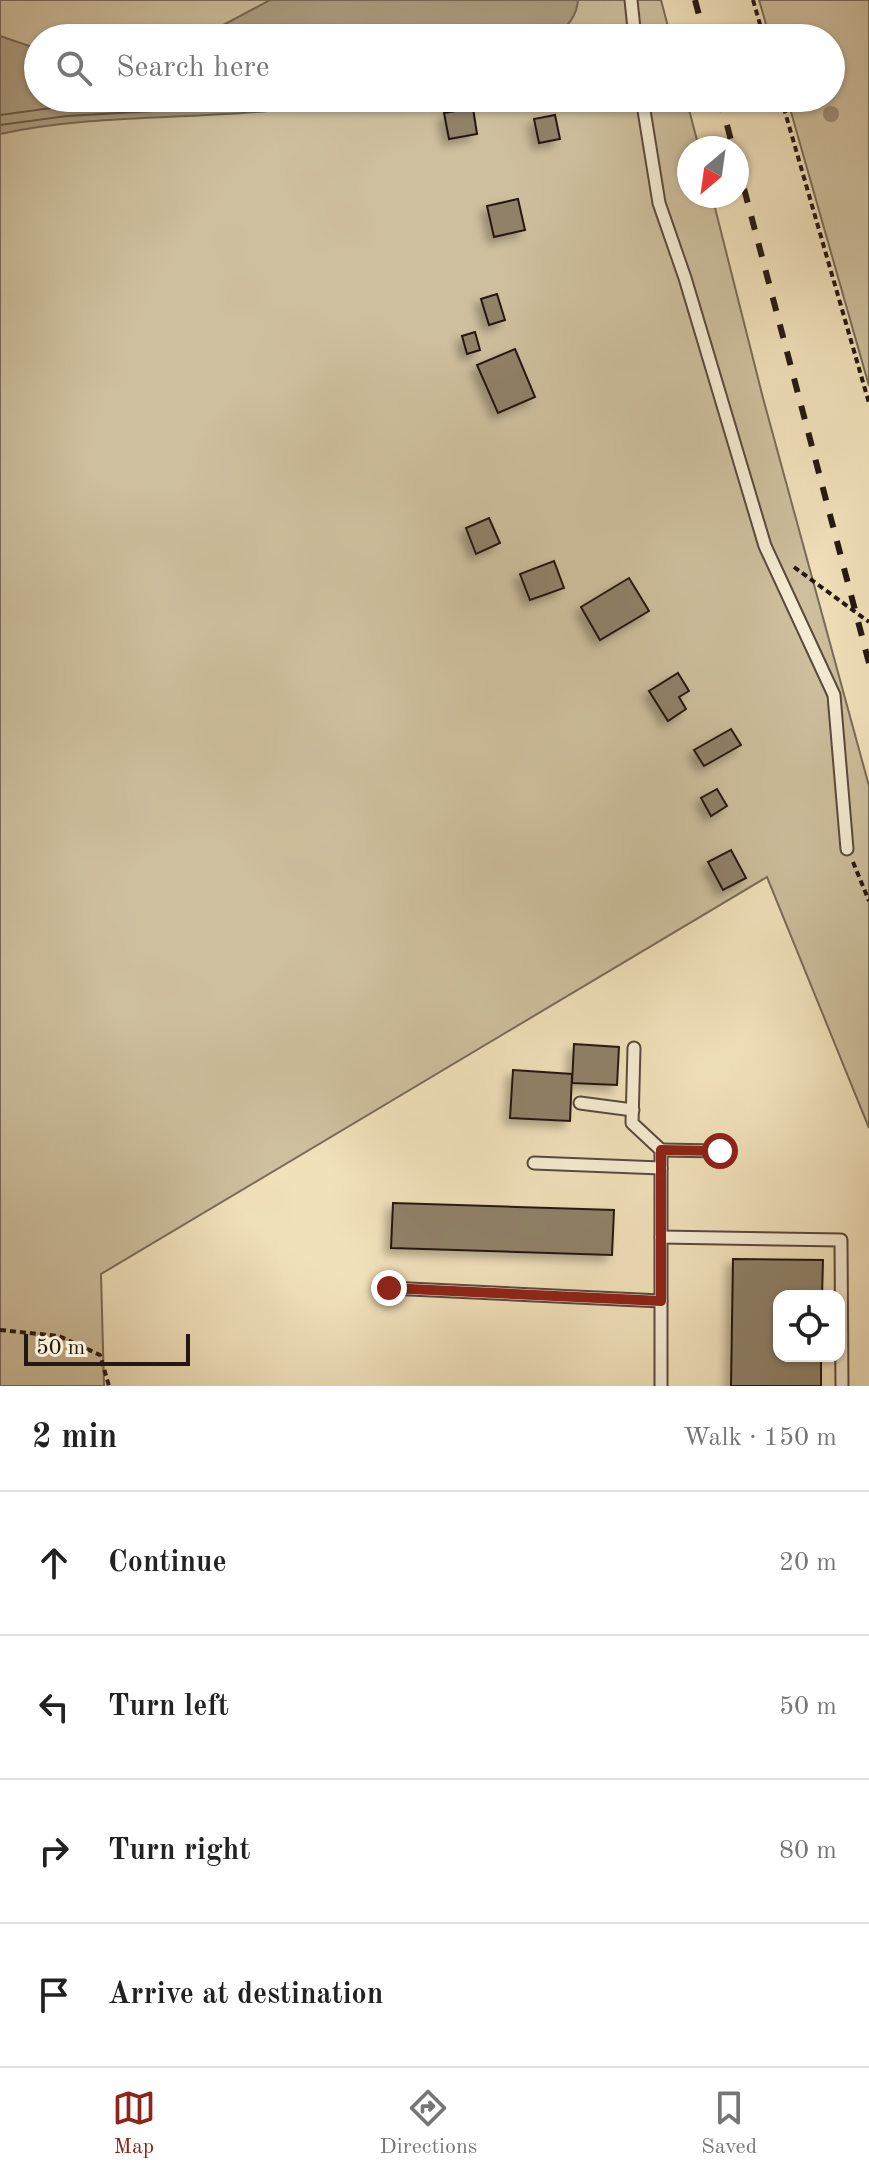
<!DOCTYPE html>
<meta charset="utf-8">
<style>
body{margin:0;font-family:"Old Standard TT",serif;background:#f2f2f2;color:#222}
.controls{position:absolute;right:24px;bottom:24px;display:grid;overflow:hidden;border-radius:16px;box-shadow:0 2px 6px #0004}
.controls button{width:72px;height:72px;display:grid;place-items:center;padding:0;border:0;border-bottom:2px solid #e0e0e0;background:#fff;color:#222;font:40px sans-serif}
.compass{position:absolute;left:677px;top:136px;width:72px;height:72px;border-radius:50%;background:#fff;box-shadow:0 2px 6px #0004;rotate:209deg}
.scale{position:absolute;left:24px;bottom:20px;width:166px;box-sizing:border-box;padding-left:8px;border:4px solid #261811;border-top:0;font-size:22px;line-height:28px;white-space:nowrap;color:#261811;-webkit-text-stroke:6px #f6ecd3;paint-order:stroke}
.stop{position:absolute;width:24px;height:24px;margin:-18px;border:6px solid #8f2418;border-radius:50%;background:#fff}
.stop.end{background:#8f2418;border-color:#fff;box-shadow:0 2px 8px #0008}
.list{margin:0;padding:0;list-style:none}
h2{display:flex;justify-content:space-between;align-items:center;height:104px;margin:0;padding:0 32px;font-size:34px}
h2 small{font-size:26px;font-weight:400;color:#767676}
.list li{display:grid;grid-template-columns:52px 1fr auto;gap:24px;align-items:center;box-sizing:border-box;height:144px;padding:0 32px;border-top:2px solid #e0e0e0}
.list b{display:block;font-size:30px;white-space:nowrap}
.list em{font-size:26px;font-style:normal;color:#767676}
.icon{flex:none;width:44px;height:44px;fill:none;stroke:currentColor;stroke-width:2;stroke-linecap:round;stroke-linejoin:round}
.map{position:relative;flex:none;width:869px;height:1386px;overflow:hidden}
.search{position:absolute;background:#fff;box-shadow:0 2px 6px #0004;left:24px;right:24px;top:24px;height:88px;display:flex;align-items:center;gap:20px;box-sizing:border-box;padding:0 28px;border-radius:44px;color:#767676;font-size:30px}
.sheet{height:680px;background:#fff}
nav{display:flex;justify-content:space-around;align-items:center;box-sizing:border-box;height:112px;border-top:2px solid #e0e0e0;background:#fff;font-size:22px;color:#767676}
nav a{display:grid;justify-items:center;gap:4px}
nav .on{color:#8f2418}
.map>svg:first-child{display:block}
</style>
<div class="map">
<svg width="869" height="1386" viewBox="0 0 869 1386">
<defs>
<filter id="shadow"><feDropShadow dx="-6" dy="6" stdDeviation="4" flood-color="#0004"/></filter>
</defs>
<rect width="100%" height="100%" fill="#f1e1bb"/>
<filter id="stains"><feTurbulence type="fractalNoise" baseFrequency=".0025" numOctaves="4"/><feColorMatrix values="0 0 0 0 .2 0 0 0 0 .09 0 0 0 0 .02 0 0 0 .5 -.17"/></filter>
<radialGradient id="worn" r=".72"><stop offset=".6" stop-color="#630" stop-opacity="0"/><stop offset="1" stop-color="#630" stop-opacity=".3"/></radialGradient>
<g fill="#cebf9e" stroke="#7a6c58" stroke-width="2">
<path d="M0,0H661L671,38H38V98H686L699,148H689V196H712L763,398L869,786V1128L767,877L101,1274L104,1386H0Z"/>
<path d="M759,0H869V386L787,98H831V38H770Z"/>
</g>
<g fill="#ac9d81" stroke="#766854" stroke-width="2">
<path d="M270,0H578C577,17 566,27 555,38H199Z"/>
<path d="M0,36L38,49V98H355C238,124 116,109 0,134Z"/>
</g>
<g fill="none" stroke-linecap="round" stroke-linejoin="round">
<g stroke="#695a49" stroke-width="2">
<path d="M0,115L66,106L200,98"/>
<path d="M0,125L67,116L188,109L303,98"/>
</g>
</g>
<g fill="#908169" stroke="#261811" stroke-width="2" filter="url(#shadow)">
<path d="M473,108L477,134L449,139L444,113Z"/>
<path d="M555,115L560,139L539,143L534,119Z"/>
<path d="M518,199L525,230L494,237L487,206Z"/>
<path d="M497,294L505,320L489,325L481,299Z"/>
<path d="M475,332L480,350L467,354L462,336Z"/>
<path d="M515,349L535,397L498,413L477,365Z"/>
<path d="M489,518L500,543L476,554L466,528Z"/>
<path d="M554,561L564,588L530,600L520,574Z"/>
<path d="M629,578L649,611L600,640L581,607Z"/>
<path d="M678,673L689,691L679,697L686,709L668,721L649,691Z"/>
<path d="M731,729L741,745L704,766L694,750Z"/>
<path d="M717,789L727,806L711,816L701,798Z"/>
<path d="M731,850L746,878L723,890L708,862Z"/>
<path d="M574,1044L619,1047L617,1085L572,1083Z"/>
<path d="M513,1070L572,1074L570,1121L510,1118Z"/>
<path d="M393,1203L614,1210L612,1255L391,1248Z"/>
<path d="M733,1259L823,1260L822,1296H779V1356H821V1386H731Z"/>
</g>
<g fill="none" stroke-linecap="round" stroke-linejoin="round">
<g stroke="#594a3c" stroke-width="15">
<g id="lane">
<path d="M631,0L635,38"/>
<path d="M642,98L659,203L685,278L765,546L834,695L847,849"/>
<path d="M634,1048L632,1123L661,1150V1386"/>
<path d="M580,1103L633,1110"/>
<path d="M661,1150L720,1151"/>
<path d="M534,1163L661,1168"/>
<path d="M661,1237L841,1240L842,1386"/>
<path d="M389,1288L661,1301"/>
</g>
</g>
<g stroke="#261811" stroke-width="4" stroke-dasharray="6 4" stroke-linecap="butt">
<path d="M753,0L764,38"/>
<path d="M781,98L869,403"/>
<path d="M794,567L869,622"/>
<path d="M853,862L869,901"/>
<path d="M0,1330L59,1336L100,1355L109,1386"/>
</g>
<use href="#lane" stroke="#f6ecd3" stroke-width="11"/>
<g stroke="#261811" stroke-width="6" stroke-dasharray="14 14" stroke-linecap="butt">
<path d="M695,0L705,38"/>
<path d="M720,98L733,148"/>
<path d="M737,162L869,663"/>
</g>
</g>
<circle fill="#9d8e75" cx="831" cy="114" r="8"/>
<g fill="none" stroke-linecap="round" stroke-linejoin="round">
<path stroke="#8f2418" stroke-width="10" d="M389,1288L661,1301V1150L720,1151"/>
</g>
<rect width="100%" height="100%" filter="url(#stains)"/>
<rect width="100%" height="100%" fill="url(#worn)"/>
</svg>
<div class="controls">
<button><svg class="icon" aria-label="locate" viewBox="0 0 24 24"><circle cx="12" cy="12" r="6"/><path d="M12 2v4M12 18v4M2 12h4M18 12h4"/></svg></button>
</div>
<svg class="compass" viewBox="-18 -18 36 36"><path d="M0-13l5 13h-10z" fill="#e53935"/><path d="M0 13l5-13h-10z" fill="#767676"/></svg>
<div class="scale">50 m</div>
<div class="stop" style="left:720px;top:1151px"></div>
<div class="stop end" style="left:389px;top:1288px"></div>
<div class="search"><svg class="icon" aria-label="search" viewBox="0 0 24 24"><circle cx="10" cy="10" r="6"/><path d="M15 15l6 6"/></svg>Search here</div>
</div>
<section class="sheet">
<h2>2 min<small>Walk · 150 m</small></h2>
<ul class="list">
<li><svg class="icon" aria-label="ahead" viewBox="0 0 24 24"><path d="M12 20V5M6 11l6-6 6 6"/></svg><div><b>Continue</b></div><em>20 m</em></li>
<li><svg class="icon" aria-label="left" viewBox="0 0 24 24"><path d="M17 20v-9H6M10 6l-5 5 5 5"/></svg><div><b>Turn left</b></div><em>50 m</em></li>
<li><svg class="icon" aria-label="right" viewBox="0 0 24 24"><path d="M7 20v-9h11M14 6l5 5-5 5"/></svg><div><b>Turn right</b></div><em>80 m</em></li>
<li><svg class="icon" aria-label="arrive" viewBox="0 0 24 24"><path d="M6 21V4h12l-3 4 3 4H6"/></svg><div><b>Arrive at destination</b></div></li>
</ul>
</section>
<nav>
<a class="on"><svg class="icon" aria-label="map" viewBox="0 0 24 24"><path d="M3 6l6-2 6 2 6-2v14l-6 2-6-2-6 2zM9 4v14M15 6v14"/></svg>Map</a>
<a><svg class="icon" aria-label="directions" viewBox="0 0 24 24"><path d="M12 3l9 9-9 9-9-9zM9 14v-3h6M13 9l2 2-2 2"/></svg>Directions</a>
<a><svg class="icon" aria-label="saved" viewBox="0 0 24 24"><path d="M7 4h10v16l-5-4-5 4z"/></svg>Saved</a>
</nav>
